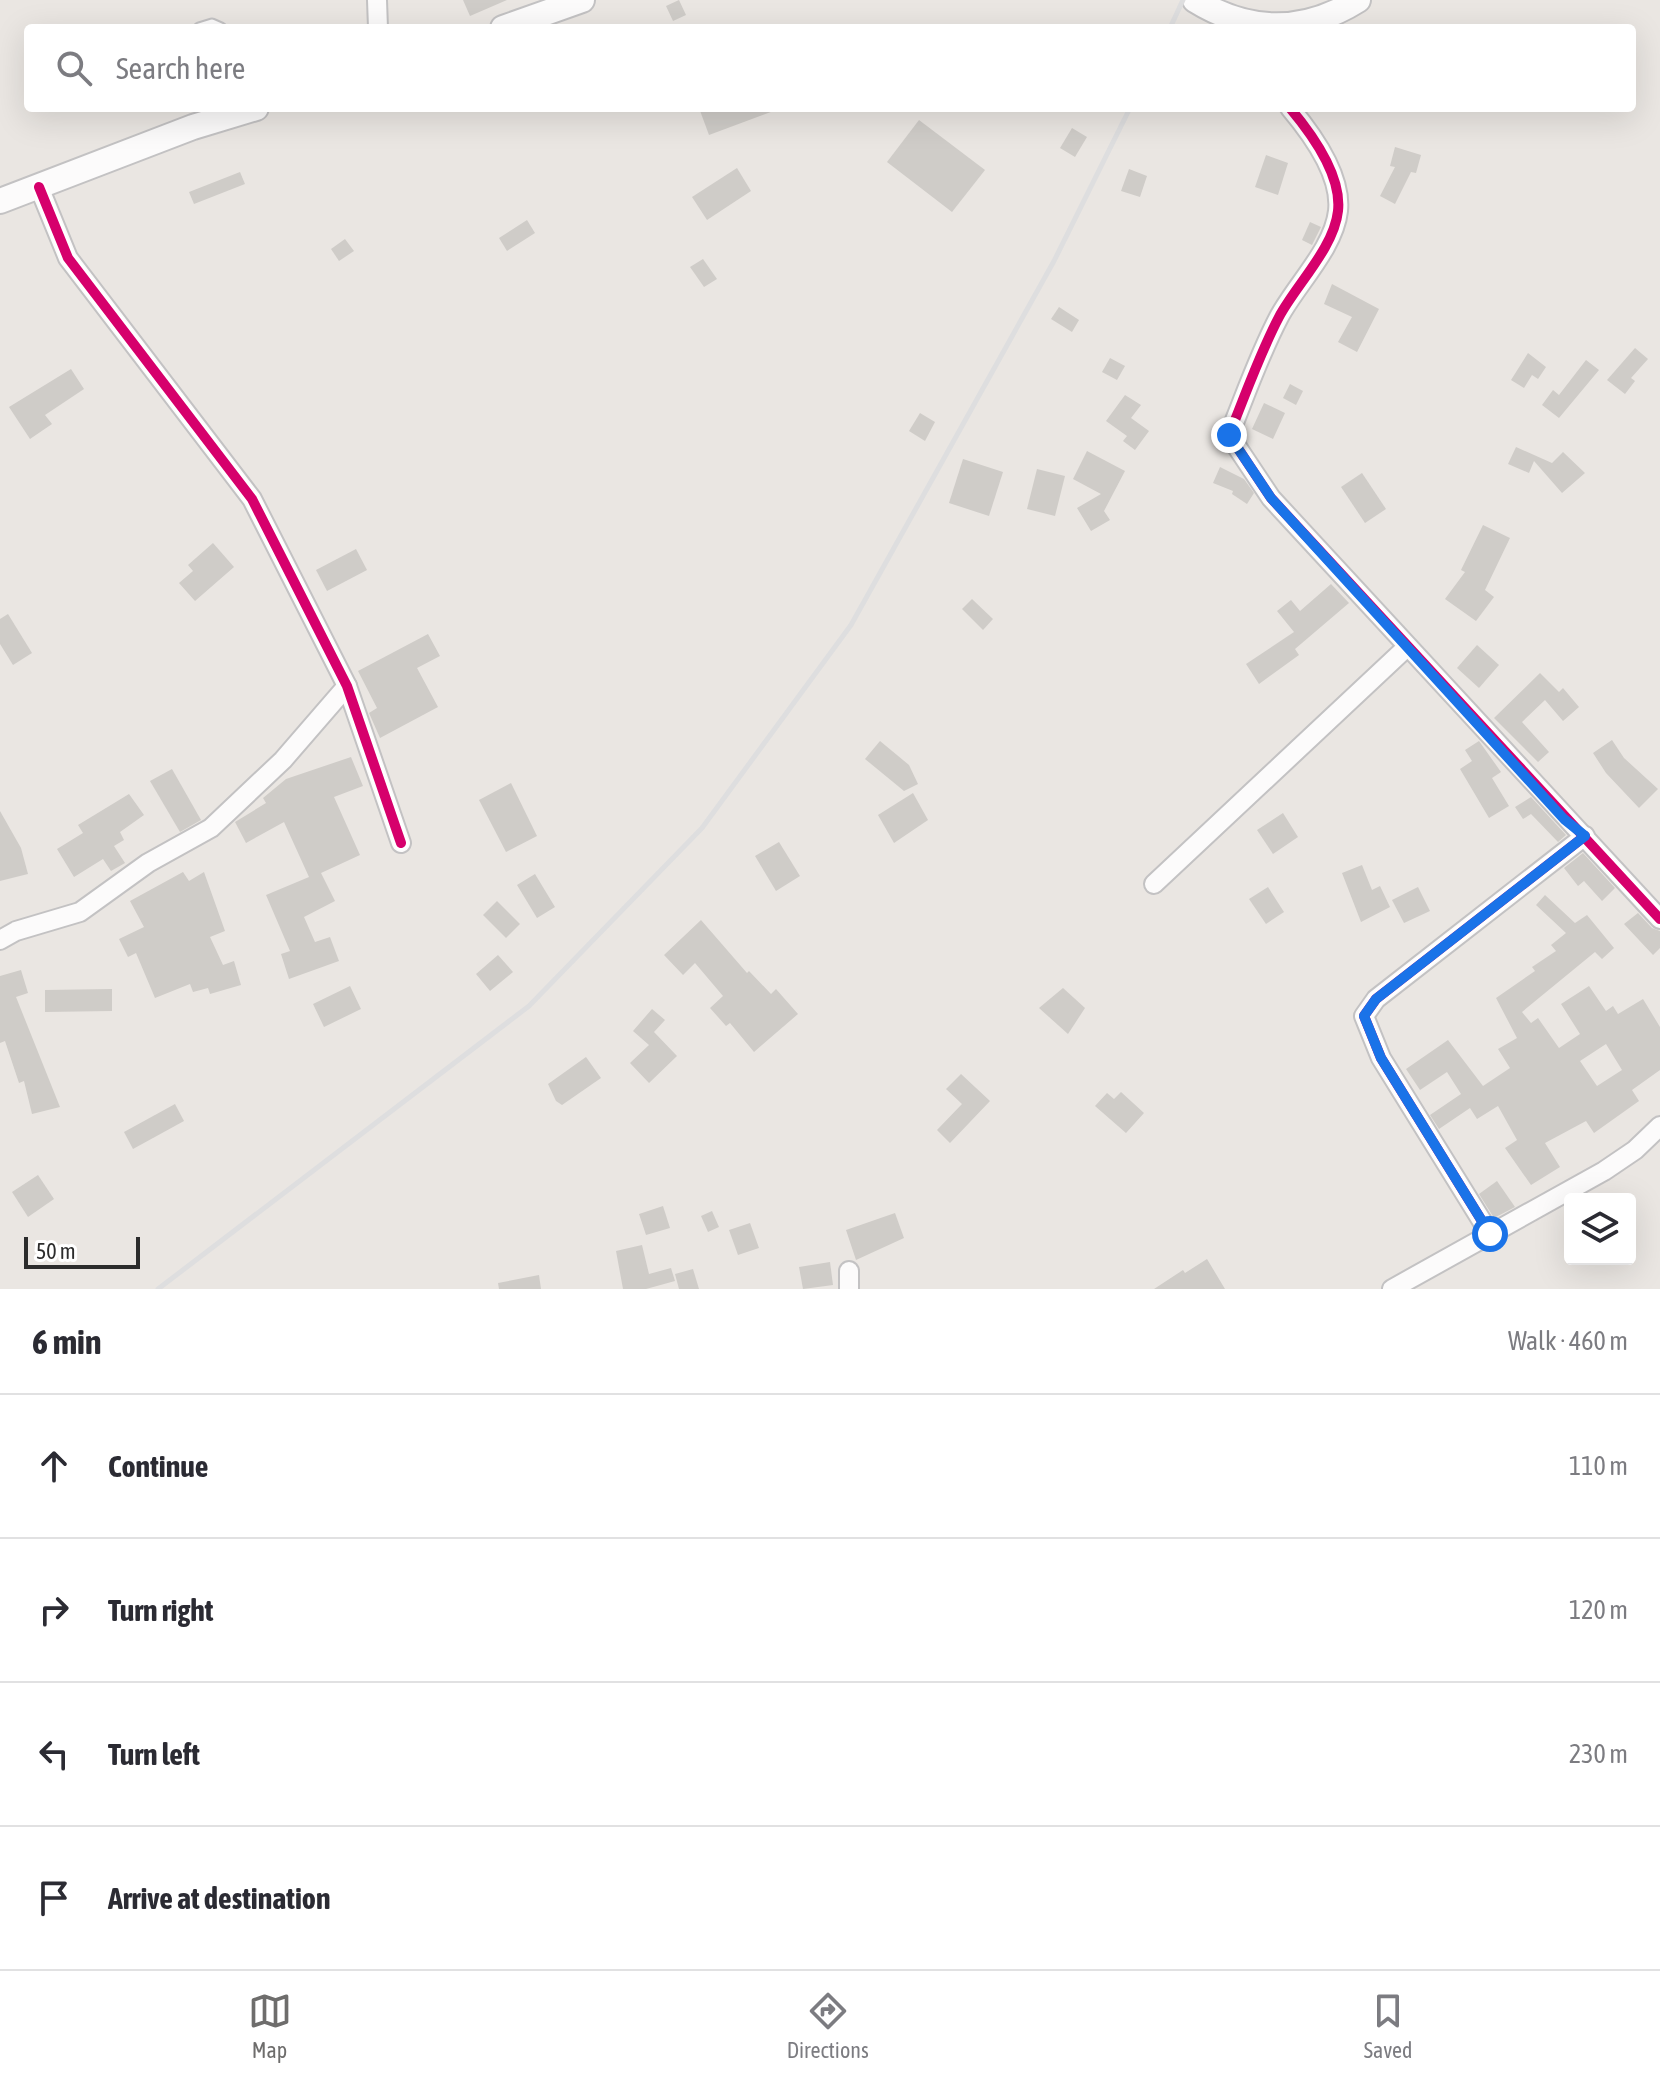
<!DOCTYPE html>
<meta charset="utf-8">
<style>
body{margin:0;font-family:"Asap Condensed",sans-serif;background:#f7f7f7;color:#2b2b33}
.controls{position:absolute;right:24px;bottom:24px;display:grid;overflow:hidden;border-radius:8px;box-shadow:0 8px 32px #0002}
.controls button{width:72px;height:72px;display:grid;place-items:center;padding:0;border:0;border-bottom:2px solid #e1e1e2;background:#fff;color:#2b2b33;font:40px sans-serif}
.scale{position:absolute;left:24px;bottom:20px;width:116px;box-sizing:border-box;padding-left:8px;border:4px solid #2c2c2c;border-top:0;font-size:22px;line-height:28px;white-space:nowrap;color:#2c2c2c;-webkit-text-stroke:6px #fff;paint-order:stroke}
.stop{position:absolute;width:24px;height:24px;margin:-18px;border:6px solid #1a73e8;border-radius:50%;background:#fff}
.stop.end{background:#1a73e8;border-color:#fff;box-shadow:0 2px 8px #0008}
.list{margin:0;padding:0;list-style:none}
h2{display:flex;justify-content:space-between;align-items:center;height:104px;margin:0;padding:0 32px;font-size:34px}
h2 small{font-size:26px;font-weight:400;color:#7c7c81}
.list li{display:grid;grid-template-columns:52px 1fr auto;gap:24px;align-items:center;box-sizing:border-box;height:144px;padding:0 32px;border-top:2px solid #e1e1e2}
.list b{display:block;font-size:30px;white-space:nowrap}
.list em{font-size:26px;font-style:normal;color:#7c7c81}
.icon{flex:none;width:44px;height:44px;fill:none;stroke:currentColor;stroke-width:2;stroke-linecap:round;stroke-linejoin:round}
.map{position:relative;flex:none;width:1660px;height:1289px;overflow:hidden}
.search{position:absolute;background:#fff;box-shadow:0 8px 32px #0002;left:24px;right:24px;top:24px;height:88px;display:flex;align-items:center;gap:20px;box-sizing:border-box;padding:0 28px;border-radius:8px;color:#7c7c81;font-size:30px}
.sheet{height:680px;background:#fff}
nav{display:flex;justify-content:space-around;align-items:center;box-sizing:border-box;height:112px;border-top:2px solid #e1e1e2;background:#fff;font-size:22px;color:#7c7c81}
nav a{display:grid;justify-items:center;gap:4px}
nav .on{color:#6e6d6c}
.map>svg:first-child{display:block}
</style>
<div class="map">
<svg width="1660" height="1289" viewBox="0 0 1660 1289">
<rect width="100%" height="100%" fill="#eae6e2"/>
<g fill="#cfccc8" fill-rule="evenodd">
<path d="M463,0H507L470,16Z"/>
<path d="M679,0L686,15L673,21L666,6Z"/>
<path d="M699,108H779V109L709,135Z"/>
<path d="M919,120L985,170L952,212L887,162Z"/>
<path d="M1072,128L1087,137L1075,157L1060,148Z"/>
<path d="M1395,147L1421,155L1416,173L1411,172L1395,204L1380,196L1395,167L1390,166Z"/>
<path d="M1266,155L1288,163L1278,195L1255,187Z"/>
<path d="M737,168L751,191L707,220L692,197Z"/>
<path d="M1129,169L1147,176L1140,197L1121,191Z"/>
<path d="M240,172L245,184L194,204L189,192Z"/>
<path d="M527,220L535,233L507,251L499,238Z"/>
<path d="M1310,222L1321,227L1312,245L1302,240Z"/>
<path d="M345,239L354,251L339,261L331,249Z"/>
<path d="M703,259L717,279L704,287L690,267Z"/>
<path d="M1332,284L1379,309L1357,352L1338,342L1352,317L1324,304Z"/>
<path d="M1059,307L1079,320L1072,332L1051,319Z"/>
<path d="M1635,348L1648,359L1631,378L1635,381L1625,394L1607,380Z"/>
<path d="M1528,353L1546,367L1538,379L1532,375L1524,388L1511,380Z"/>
<path d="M1110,358L1125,366L1117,380L1102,372Z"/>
<path d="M1586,360L1599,370L1559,418L1542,405L1553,390L1559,395Z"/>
<path d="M71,369L84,389L45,415L52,424L30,439L9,407Z"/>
<path d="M1290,384L1303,391L1296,405L1283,398Z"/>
<path d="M1125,395L1141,405L1131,418L1149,431L1135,450L1123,441L1127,436L1106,421Z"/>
<path d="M1264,403L1285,413L1273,439L1252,429Z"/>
<path d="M920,413L935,422L925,441L909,431Z"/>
<path d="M1516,447L1552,463L1563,452L1585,473L1562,493L1534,461L1529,473L1508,464Z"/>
<path d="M1087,451L1125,471L1104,511L1110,520L1091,531L1077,508L1101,494L1073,479Z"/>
<path d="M963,459L1003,472L989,516L949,503Z"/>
<path d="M1220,467L1244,479L1254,493L1247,504L1232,494L1233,491L1213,483Z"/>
<path d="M1037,469L1065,476L1055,516L1027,509Z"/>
<path d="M1362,473L1386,509L1365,523L1341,487Z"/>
<path d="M1483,525L1510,538L1485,590L1494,597L1476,621L1445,599L1465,572L1461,570Z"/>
<path d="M213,543L234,567L195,601L179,583L193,571L188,565Z"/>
<path d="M356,549L367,570L327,591L316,570Z"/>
<path d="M1331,584L1349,603L1295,649L1299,655L1259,684L1246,664L1294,632L1277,611L1291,600L1300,611Z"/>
<path d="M972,599L993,619L983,630L962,609Z"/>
<path d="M8,614L32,653L13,665L0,644V619Z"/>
<path d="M428,634L440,656L417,668L438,707L380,738L369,713L377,708L358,671Z"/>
<path d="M1477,645L1499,665L1479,688L1457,668Z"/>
<path d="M1540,673L1559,692L1563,688L1579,707L1563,721L1545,700L1522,722L1549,752L1538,762L1494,718Z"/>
<path d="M1612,740L1624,758L1658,789L1639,808L1606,773L1593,753Z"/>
<path d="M880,741L909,765L918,784L904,791L865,759Z"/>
<path d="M1479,741L1501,772L1492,778L1509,806L1489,818L1460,769L1472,761L1465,750Z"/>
<path d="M351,757L363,786L334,797L360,855L321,873L335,901L304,917L315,942L330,937L339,961L289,979L281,954L290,951L266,895L309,877L284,822L246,843L235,822L266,803L263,798L286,779Z"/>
<path d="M172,769L201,820L180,832L150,781Z"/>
<path d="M511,783L537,836L506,852L479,800Z"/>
<path d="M913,793L928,820L894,843L878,815Z"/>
<path d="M129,794L144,815L120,832L124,840L114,846L125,863L111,871L103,859L74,877L57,849L83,833L78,825Z"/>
<path d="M1531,797L1566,835L1558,842L1531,814L1523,819L1515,807Z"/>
<path d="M0,811L21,848L28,874L0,881Z"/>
<path d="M1283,813L1298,837L1273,854L1257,830Z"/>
<path d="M779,842L800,876L776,891L755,856Z"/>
<path d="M1583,853L1615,888L1602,901L1584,881L1578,886L1564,868Z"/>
<path d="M1362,865L1372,890L1380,886L1390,907L1361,922L1342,873Z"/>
<path d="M183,872L189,881L204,872L225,931L210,937L223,965L234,961L241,985L210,994L208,988L193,992L190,984L155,998L136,953L128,957L119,939L144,927L130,901Z"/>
<path d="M535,874L555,907L537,918L517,885Z"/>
<path d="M1268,887L1284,912L1266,924L1249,899Z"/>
<path d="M1418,887L1430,911L1404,923L1392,900Z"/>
<path d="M1545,895L1575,923L1587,915L1614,948L1602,959L1595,952L1522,1012L1531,1023L1538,1018L1559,1048L1580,1034L1561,1004L1589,986L1606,1011L1613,1006L1618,1014L1643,999L1660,1027V1070L1632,1090L1639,1101L1594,1133L1586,1121L1545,1143L1560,1167L1531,1185L1505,1148L1517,1140L1498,1106L1477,1119L1470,1108L1439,1129L1430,1115L1461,1094L1447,1072L1420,1090L1406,1069L1448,1040L1483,1086L1510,1068L1498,1049L1517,1038L1496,998L1535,971L1532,967L1556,951L1551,945L1566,933L1536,905ZM1606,1044L1622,1070L1597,1086L1580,1061Z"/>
<path d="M497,901L520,924L506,938L483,915Z"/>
<path d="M1638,913L1652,928L1660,931V948L1653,955L1624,924Z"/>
<path d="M701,920L747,973L749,971L771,994L776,989L798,1014L754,1052L730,1023L726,1026L710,1008L723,996L695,963L683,975L664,955Z"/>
<path d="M498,955L513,972L490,991L476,974Z"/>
<path d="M21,970L28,993L16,997L60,1107L32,1114L24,1081L19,1083L5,1041L0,1043V976Z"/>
<path d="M350,986L361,1009L324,1027L313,1004Z"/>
<path d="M1063,988L1085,1008L1068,1034L1039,1008Z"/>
<path d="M112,989V1011L45,1012V990Z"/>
<path d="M652,1009L665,1020L654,1032L677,1056L649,1083L630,1063L649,1045L633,1031Z"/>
<path d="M586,1057L601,1078L562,1105L556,1101L548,1084Z"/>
<path d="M961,1074L990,1101L950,1143L937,1130L962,1104L946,1089Z"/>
<path d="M1121,1092L1144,1113L1126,1133L1095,1106L1107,1093L1114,1099Z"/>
<path d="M175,1104L184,1121L133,1149L124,1132Z"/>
<path d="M38,1175L54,1199L28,1217L12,1192Z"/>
<path d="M1497,1181L1515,1207L1494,1218L1479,1194Z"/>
<path d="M663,1206L670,1228L646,1235L639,1214Z"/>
<path d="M712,1211L719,1227L708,1232L701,1216Z"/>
<path d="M895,1213L904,1238L856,1260L846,1230Z"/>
<path d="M750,1223L759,1248L738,1255L729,1230Z"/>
<path d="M642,1245L649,1274L671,1268L675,1281L646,1289H623L616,1251Z"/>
<path d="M1207,1259L1225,1289H1154L1183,1270L1185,1273Z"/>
<path d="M830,1262L833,1285L803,1289L799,1267Z"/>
<path d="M693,1269L699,1289H679L675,1274Z"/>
<path d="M539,1275L541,1289H499L498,1283Z"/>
</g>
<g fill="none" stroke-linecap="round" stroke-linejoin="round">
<g stroke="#c3c2c3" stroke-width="13">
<path id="lane" d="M199,28L212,24L221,28"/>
</g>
<g stroke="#c3c2c3" stroke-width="22">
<g id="street">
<path d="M377,0L378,28"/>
<path d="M1290,108C1311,133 1342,175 1338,211C1334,248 1296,285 1279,317C1259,355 1245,396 1229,435L1271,498L1660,919"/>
<path d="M39,187L68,258L252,499L347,686L401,843"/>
<path d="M1154,884L1407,647"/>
<path d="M0,940L16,931L80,912L148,863L211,828L283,760L347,686"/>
<path d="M1490,1234L1381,1058L1364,1016L1376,999L1585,836"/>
<path d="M849,1289V1271"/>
<path d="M1392,1289L1604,1171L1635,1150L1660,1126"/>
</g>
</g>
<g stroke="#c3c2c3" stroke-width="28">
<g id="secondary">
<path d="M1195,0C1248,33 1304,34 1358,0"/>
<path d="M503,28L582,0"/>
<path d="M0,201L193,127L256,108"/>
</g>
</g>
<use href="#lane" stroke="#fcfbfb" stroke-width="9"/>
<use href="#street" stroke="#fcfbfb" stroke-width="18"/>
<use href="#secondary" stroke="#fcfbfb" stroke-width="24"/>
<g stroke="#dededf" stroke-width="5">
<path d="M1170,28L1183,0"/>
<path d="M158,1289L529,1006L702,828L851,625L1054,261L1130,108"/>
</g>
<g stroke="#fff" stroke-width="15">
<g id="cycleway">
<path d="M1290,108C1311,133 1342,175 1338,211C1334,248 1296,285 1279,317C1259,355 1245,396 1229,435L1271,498L1660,919"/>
<path d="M39,187L68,258L252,499L347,686L401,843"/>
<path d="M1490,1234L1381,1058L1364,1016L1376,999L1585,836"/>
</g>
</g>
<use href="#cycleway" stroke="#d6006c" stroke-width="10"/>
</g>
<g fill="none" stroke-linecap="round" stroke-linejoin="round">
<path stroke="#1a73e8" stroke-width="10" d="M1229,435L1271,498L1564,819L1585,836L1376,999L1364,1016L1381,1058L1490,1234"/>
</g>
</svg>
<div class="controls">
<button><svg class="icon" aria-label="layers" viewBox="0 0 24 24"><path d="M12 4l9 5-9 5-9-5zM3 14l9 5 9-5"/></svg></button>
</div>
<div class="scale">50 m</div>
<div class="stop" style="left:1490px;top:1234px"></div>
<div class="stop end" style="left:1229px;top:435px"></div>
<div class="search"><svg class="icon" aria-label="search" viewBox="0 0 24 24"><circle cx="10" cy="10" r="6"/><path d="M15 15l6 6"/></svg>Search here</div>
</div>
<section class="sheet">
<h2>6 min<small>Walk · 460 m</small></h2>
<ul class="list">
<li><svg class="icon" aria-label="ahead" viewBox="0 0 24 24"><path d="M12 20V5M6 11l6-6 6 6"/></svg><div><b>Continue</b></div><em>110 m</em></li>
<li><svg class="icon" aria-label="right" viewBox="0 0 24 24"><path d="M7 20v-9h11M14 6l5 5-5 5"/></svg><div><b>Turn right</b></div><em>120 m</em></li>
<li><svg class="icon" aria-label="left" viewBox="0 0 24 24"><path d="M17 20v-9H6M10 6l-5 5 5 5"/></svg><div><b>Turn left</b></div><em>230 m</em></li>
<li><svg class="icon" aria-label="arrive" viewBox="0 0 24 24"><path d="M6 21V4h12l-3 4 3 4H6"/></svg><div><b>Arrive at destination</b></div></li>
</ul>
</section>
<nav>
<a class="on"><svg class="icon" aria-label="map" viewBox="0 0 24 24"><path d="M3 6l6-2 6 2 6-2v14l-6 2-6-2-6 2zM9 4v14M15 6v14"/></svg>Map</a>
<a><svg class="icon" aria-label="directions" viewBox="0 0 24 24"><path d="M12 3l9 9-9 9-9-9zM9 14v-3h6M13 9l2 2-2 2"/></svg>Directions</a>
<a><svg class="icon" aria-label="saved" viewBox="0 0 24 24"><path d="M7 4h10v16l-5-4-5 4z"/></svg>Saved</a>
</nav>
